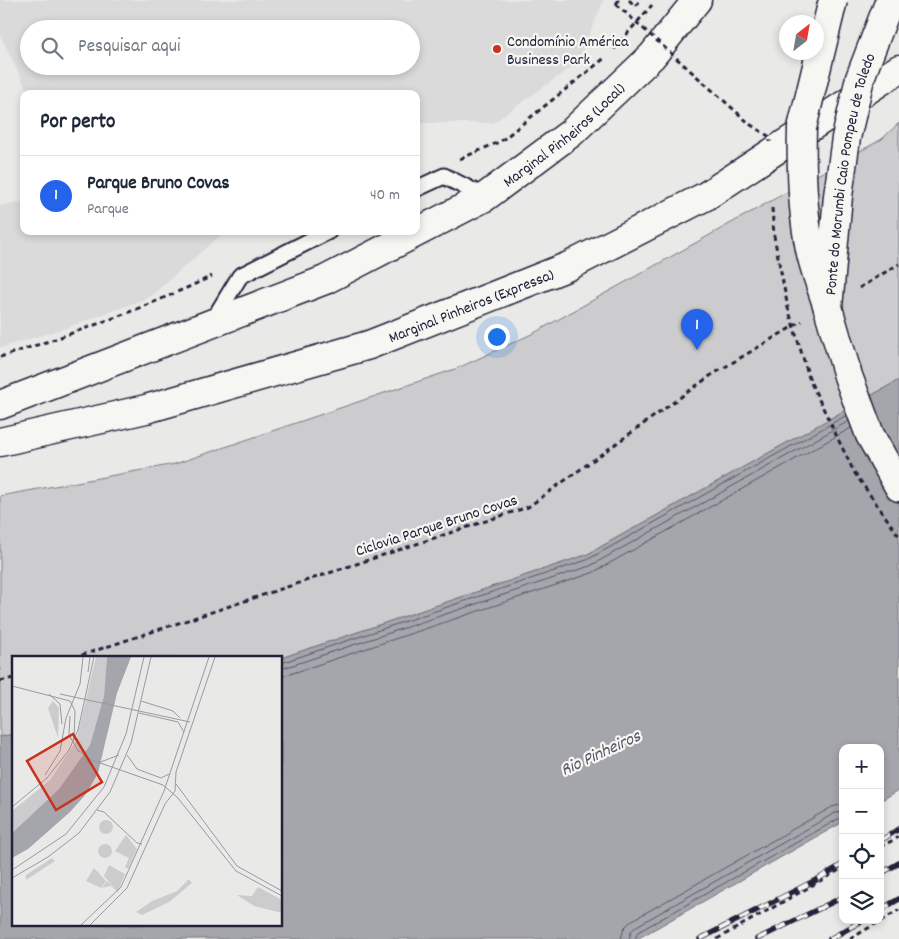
<!DOCTYPE html>
<html lang="pt">
<meta charset="utf-8">
<style>
body{margin:0;font-family:Dekko,sans-serif;background:#f2f2f3;color:#1f2937}
.controls{position:absolute;right:15px;bottom:15px;display:grid;overflow:hidden;border-radius:10px;box-shadow:0 2px 8px #0003}
.controls button{width:45px;height:45px;display:grid;place-items:center;padding:0;border:0;border-bottom:1px solid #e0e1e3;background:#fff;color:#1f2937;font:25px sans-serif}
.compass{position:absolute;left:779px;top:15px;width:45px;height:45px;border-radius:50%;background:#fff;box-shadow:0 2px 8px #0003;rotate:31deg}
.you{position:absolute;left:496px;top:336px;width:18px;height:18px;margin:-12px;border:4px solid #fff;border-radius:50%;background:#1a73e8;box-shadow:0 0 0 8px #1a73e833}
.badge{display:grid;place-items:center;width:32px;height:32px;border-radius:50%;background:#2563eb;color:#fff;font-size:16px;font-weight:700}
.pin{position:absolute;translate:-50% -41px;filter:drop-shadow(0 1px 2px #0008)}
.pin::after{content:'';position:absolute;top:26px;width:18px;height:15px;background:inherit;clip-path:polygon(0 0,100% 0,50% 100%)}
.list{margin:0;padding:0;list-style:none}
h2{display:flex;justify-content:space-between;align-items:center;height:65px;margin:0;padding:0 20px;font-size:21px}
h2 small{font-size:16px;font-weight:400;color:#747a83}
.list li{display:grid;grid-template-columns:32px 1fr auto;gap:15px;align-items:center;box-sizing:border-box;height:80px;padding:0 20px;border-top:1px solid #e0e1e3}
.list b{display:block;font-size:19px;white-space:nowrap}
.list p{margin:0;font-size:16px;white-space:nowrap;color:#747a83}
.list em{font-size:16px;font-style:normal;color:#747a83}
.icon{flex:none;width:28px;height:28px;fill:none;stroke:currentColor;stroke-width:2;stroke-linecap:round;stroke-linejoin:round}
.map{position:relative;flex:none;width:899px;height:939px;overflow:hidden}
.search{position:absolute;background:#fff;box-shadow:0 2px 8px #0003;left:20px;top:20px;width:400px;height:55px;display:flex;align-items:center;gap:12px;box-sizing:border-box;padding:0 18px;border-radius:28px;color:#747a83;font-size:19px}
.panel{position:absolute;background:#fff;box-shadow:0 2px 8px #0003;left:20px;top:90px;width:400px;height:145px;border-radius:10px}
.map>svg:first-child{display:block}
</style>
<div class="map">
<svg width="899" height="939" viewBox="0 0 899 939">
<rect width="100%" height="100%" fill="#e9e9e7"/>
<filter id="ink" filterUnits="userSpaceOnUse"><feTurbulence type="fractalNoise" baseFrequency=".02" numOctaves="2"/><feDisplacementMap in="SourceGraphic" scale="10" xChannelSelector="R" yChannelSelector="G"/><feConvolveMatrix kernelMatrix="1 2 1 2 8 2 1 2 1" color-interpolation-filters="sRGB"/></filter>
<g filter="url(#ink)">
<g fill="#dadada" fill-rule="evenodd">
<path d="M0,0H604L577,63L493,123H416V94H29L0,35ZM29,29H411V66H29Z"/>
<path d="M24,202V231H225L150,297L66,328L0,348V206Z"/>
</g>
<path fill="#ccccce" stroke="#777784" d="M899,123V380L586,555L281,658H14V734L0,737V496L175,464L458,368L534,333L882,139Z"/>
<path fill="#a5a5ac" stroke="#71717f" d="M899,380V790L880,801V748H843V822L637,939H0V737L14,734V925H281V658L586,555Z"/>
<g fill="none" stroke-linecap="round" stroke-linejoin="round">
<g stroke="#565668" stroke-width="1">
<path d="M281,663L587,560L847,415"/>
<path d="M281,669L590,566L849,421"/>
<path d="M281,677L592,573L851,428"/>
<path d="M621,939L624,928L631,921L832,807L843,804"/>
<path d="M629,939L631,932L635,927L835,813L843,812"/>
<path d="M635,939L638,932L838,819L843,818"/>
</g>
<g stroke="#22223b" stroke-width="19">
<g id="lane">
<path d="M416,189L444,176L485,197"/>
<path d="M212,322L240,276L329,231"/>
</g>
</g>
<g stroke="#22223b" stroke-width="31">
<path id="primary" d="M828,308L848,376L870,435L899,487"/>
</g>
<g stroke="#22223b" stroke-width="31">
<g id="highway">
<path id="s1" d="M0,405L325,280L485,197L571,133L652,56L697,0"/>
<path id="s2" d="M0,442L146,409L369,345L569,266L706,196L899,69"/>
</g>
</g>
<g stroke="#22223b" stroke-width="3" stroke-dasharray="5 4" stroke-linecap="butt">
<path d="M629,0L635,6L641,0"/>
<path d="M616,4L619,0"/>
<path d="M614,49L652,5"/>
<path d="M460,159L501,141L606,57"/>
<path d="M859,288L899,264"/>
<path d="M0,357C72,334 144,309 212,276"/>
<path d="M73,658L528,507L710,376L802,321"/>
<path d="M0,681L14,678"/>
<path d="M880,847L899,837"/>
<path d="M717,939L843,868"/>
<path d="M850,939L899,910"/>
</g>
<use href="#lane" stroke="#f6f6f2" stroke-width="15"/>
<use href="#primary" stroke="#f6f6f2" stroke-width="28"/>
<use href="#highway" stroke="#f6f6f2" stroke-width="28"/>
<g stroke="#22223b" stroke-width="5.5">
<g id="rail">
<path d="M880,841L899,829"/>
<path d="M880,874L899,863"/>
<path d="M880,910L899,899"/>
<path d="M700,939L818,879L843,864"/>
<path d="M757,939L843,897"/>
<path d="M830,939L863,920"/>
</g>
</g>
<use href="#rail" stroke="#f6f6f2" stroke-width="4" stroke-dasharray="11" stroke-linecap="butt"/>
<g stroke="#22223b" stroke-width="31" stroke-linecap="butt">
<g id="primary-bridge">
<path id="s3" d="M828,308L838,196L846,138L860,78L890,0"/>
</g>
</g>
<g stroke="#22223b" stroke-width="31" stroke-linecap="butt">
<path id="highway-bridge" d="M828,308C822,289 814,269 810,249C802,210 801,167 802,128L833,0"/>
</g>
<g stroke="#22223b" stroke-width="3" stroke-dasharray="5 4" stroke-linecap="butt">
<path d="M616,4L751,125L770,137V142"/>
<path d="M772,208L774,236L788,308L810,381L854,472L899,536"/>
</g>
<use href="#primary-bridge" stroke="#f6f6f2" stroke-width="28"/>
<use href="#highway-bridge" stroke="#f6f6f2" stroke-width="28"/>
</g>
</g>
<circle fill="#c8321e" stroke="#f6f6f2" stroke-width="2" cx="497" cy="49" r="5"/>
<g text-anchor="middle" stroke-width="4.5" stroke-linejoin="round" paint-order="stroke">
<g font-size="16" fill="#22223b" stroke="#f6f6f2" text-anchor="start">
<text x="507" y="46">Condomínio América<tspan x="507" dy="18">Business Park</tspan></text>
</g>
<g font-size="16" fill="#22223b" stroke="#f6f6f2">
<text dy="6" stroke="none"><textPath href="#s1" startOffset="629">Marginal Pinheiros (Local)</textPath></text>
<text dy="6" stroke="none"><textPath href="#s3" startOffset="136">Ponte do Morumbi Caio Pompeu de Toledo</textPath></text>
<text dy="6" stroke="none"><textPath href="#s2" startOffset="491">Marginal Pinheiros (Expressa)</textPath></text>
<text transform="translate(436 524) rotate(-18)" y="6">Ciclovia Parque Bruno Covas</text>
</g>
<g font-size="18" font-style="italic" fill="#565668" stroke="#f6f6f2">
<text transform="translate(600 752) rotate(-25)" y="6">Rio Pinheiros</text>
</g>
</g>
<g transform="translate(12 656)">
<rect width="270" height="270" fill="#e9e9e7"/>
<path d="M84,1H95L92,40L78,89L47,133L0,177V155L38,124L64,85ZM41,45L47,52L46,82L36,52ZM87 171a7 7 0 1 1 14 0a7 7 0 1 1-14 0ZM114,179L125,193L116,213L113,211L117,202L103,195ZM86 195a7 7 0 1 1 14 0a7 7 0 1 1-14 0ZM40,202L43,205L14,224V219ZM97,209L113,218L106,236L99,230L90,232L95,225L102,232L92,220ZM82,212L94,225L89,232L74,225ZM177,223L180,227L157,246L130,259L124,256L140,245L165,235ZM246,231L270,244V257L242,250L225,239L240,240Z" fill="#ccccce"/>
<path d="M95,1H119L105,37L86,117L74,138L58,156L16,193L0,202V177L47,133L78,89L92,40Z" fill="#a5a5ac"/>
<path fill="none" stroke="#9999a2" stroke-width="1" d="M76,16L78,1M0,30L58,45L63,55L62,84M37,38L48,48L50,68M48,38L178,66M129,45L161,55L168,62M127,57L166,66L172,76M58,60L57,79L67,96M65,93L77,103L151,129L165,141L224,215L270,240M115,99L125,113L149,122L157,118M86,107L107,99M33,119L48,95L54,62L68,28L71,1M164,128L225,210L270,235M0,151L35,122L57,94L66,74L82,1M85,154L92,156L125,187L130,188M0,214L54,178L92,131L114,78L132,1M0,222L36,201L67,177L98,136L119,87L139,1M69,269L109,231L152,135L197,1M78,269L115,232L153,148L163,135L164,116L203,1"/>
<path fill="#c8321e" fill-opacity="0.15" stroke="#c8321e" stroke-width="2.5" d="M61,78L90,126L44,154L15,105Z"/>
<rect width="270" height="270" fill="none" stroke="#22223b" stroke-width="2.5"/>
</g>
</svg>
<div class="controls">
<button>+</button>
<button>−</button>
<button><svg class="icon" aria-label="locate" viewBox="0 0 24 24"><circle cx="12" cy="12" r="6"/><path d="M12 2v4M12 18v4M2 12h4M18 12h4"/></svg></button>
<button><svg class="icon" aria-label="layers" viewBox="0 0 24 24"><path d="M12 4l9 5-9 5-9-5zM3 14l9 5 9-5"/></svg></button>
</div>
<svg class="compass" viewBox="-18 -18 36 36"><path d="M0-13l5 13h-10z" fill="#e53935"/><path d="M0 13l5-13h-10z" fill="#747a83"/></svg>
<div class="you"></div>
<div class="pin badge" style="left:697px;top:350px">1</div>
<div class="search"><svg class="icon" aria-label="search" viewBox="0 0 24 24"><circle cx="10" cy="10" r="6"/><path d="M15 15l6 6"/></svg>Pesquisar aqui</div>
<section class="panel">
<h2>Por perto<small></small></h2>
<ul class="list">
<li><span class="badge">1</span><div><b>Parque Bruno Covas</b><p>Parque</p></div><em>40 m</em></li>
</ul>
</section>
</div>
